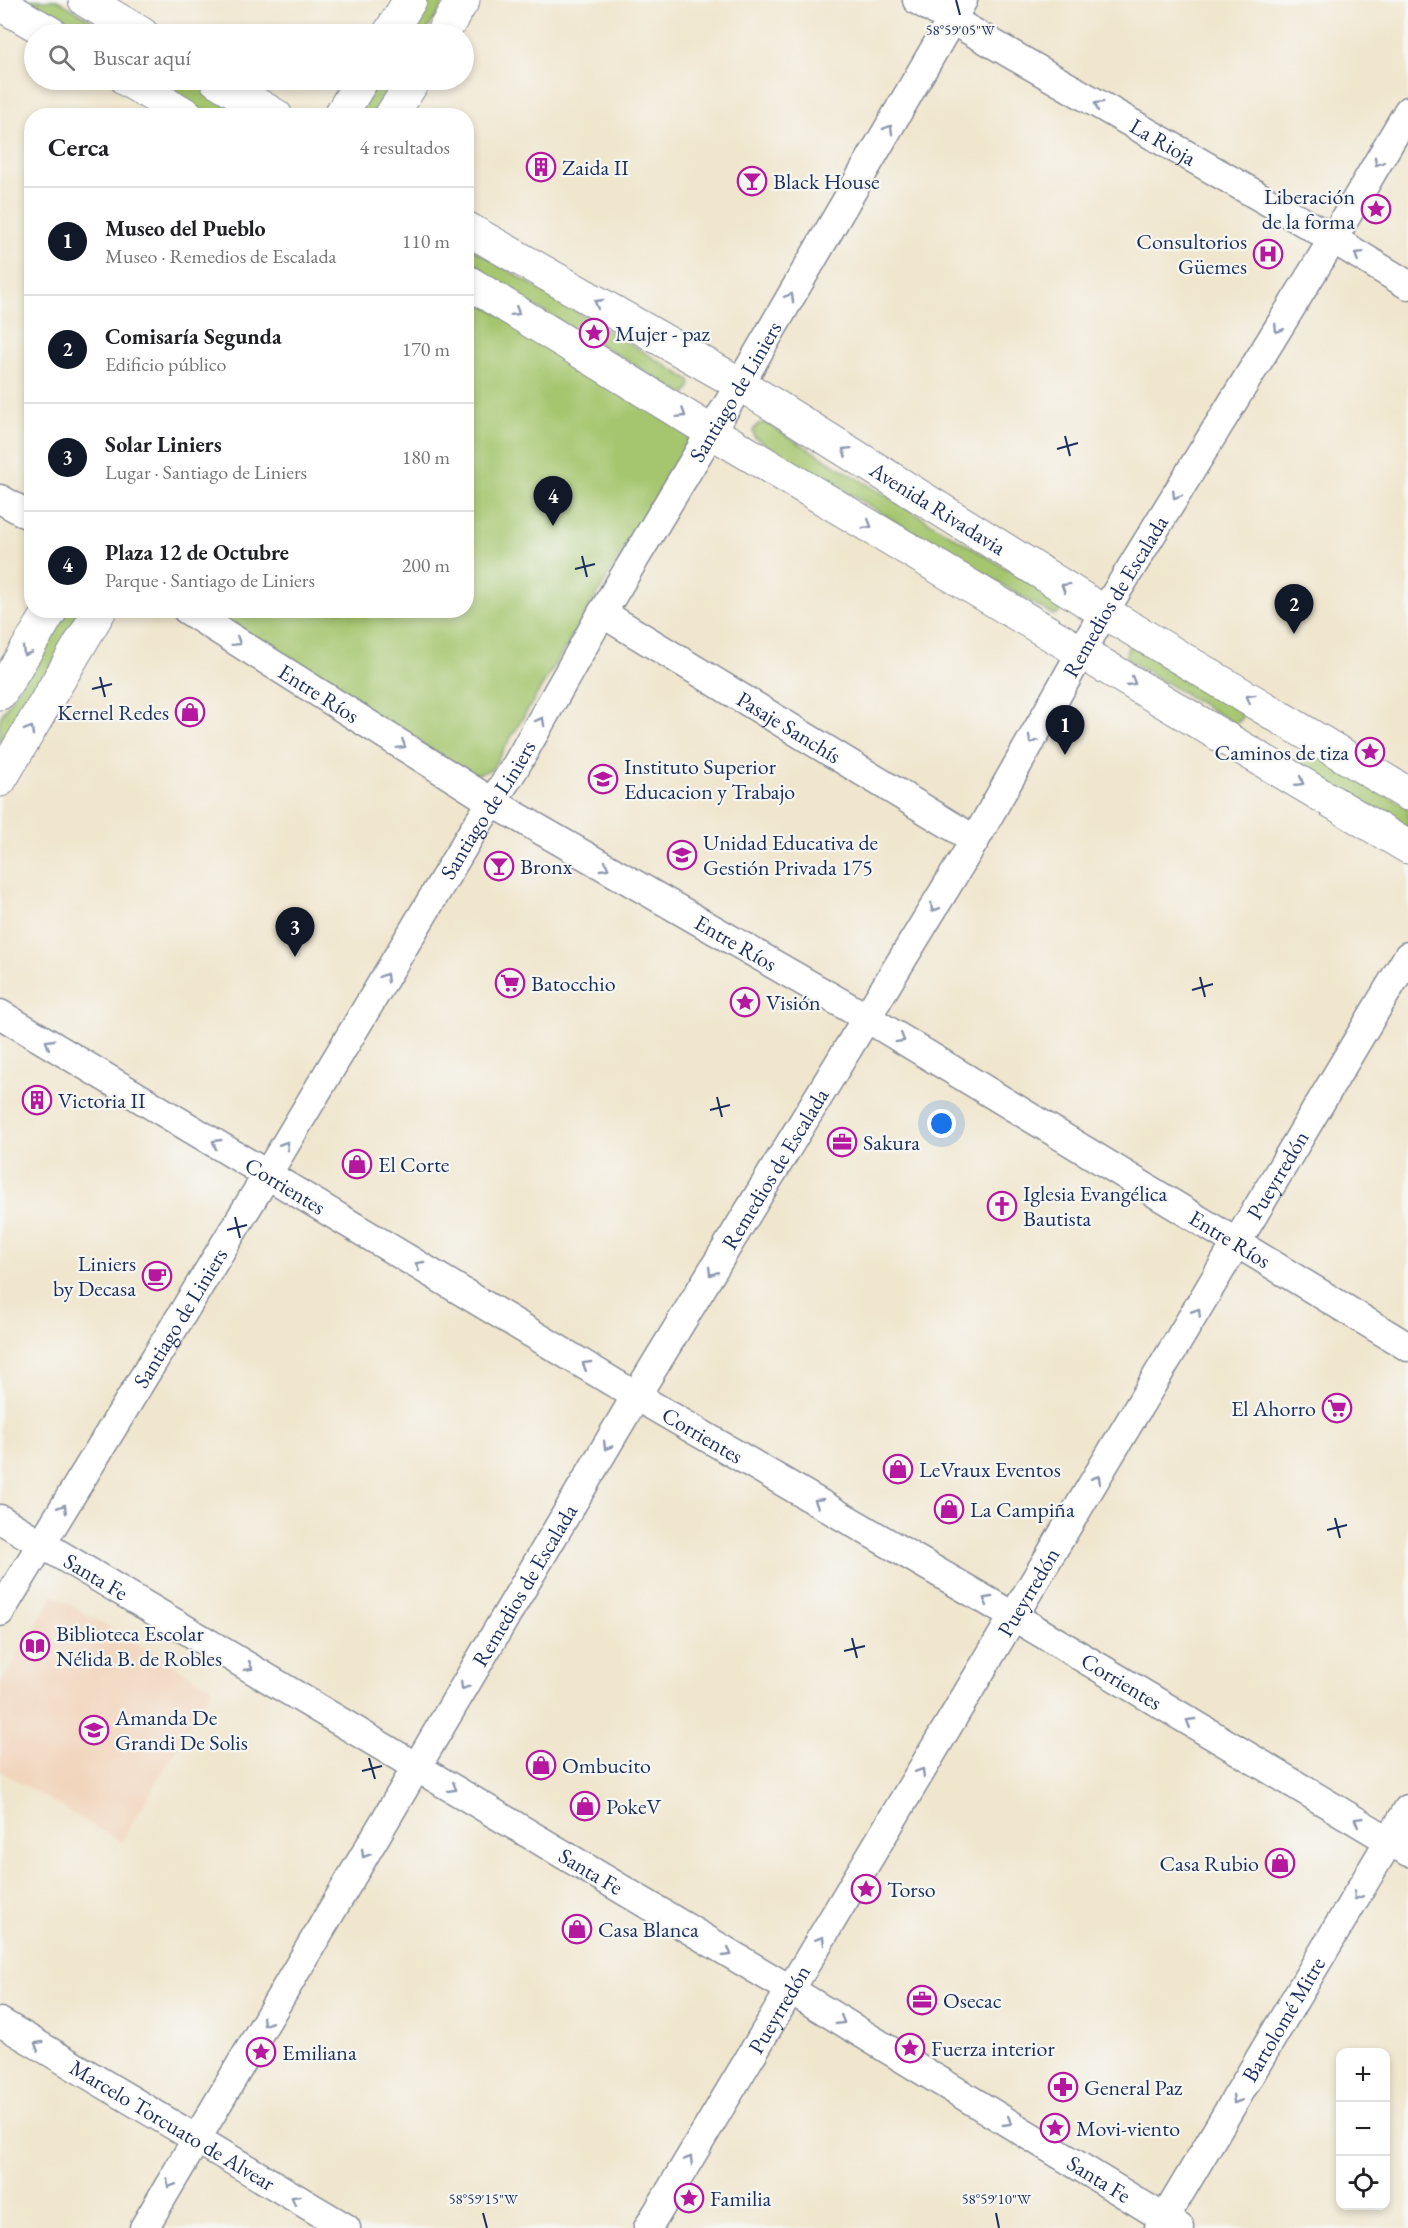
<!DOCTYPE html>
<html lang="es">
<meta charset="utf-8">
<style>
body{margin:0;font-family:"EB Garamond",serif;background:#f2f2f2;color:#202124}
.controls{position:absolute;right:18px;bottom:18px;display:grid;overflow:hidden;border-radius:12px;box-shadow:0 3px 9px #0003}
.controls button{width:54px;height:54px;display:grid;place-items:center;padding:0;border:0;border-bottom:2px solid #e0e0e0;background:#fff;color:#202124;font:30px sans-serif}
.you{position:absolute;left:942px;top:1124px;width:21px;height:21px;margin:-15px;border:4px solid #fff;border-radius:50%;background:#1a73e8;box-shadow:0 0 0 9px #1a73e833}
.badge{display:grid;place-items:center;width:39px;height:39px;border-radius:50%;background:#111827;color:#fff;font-size:20px;font-weight:700}
.pin{position:absolute;translate:-50% -50px;filter:drop-shadow(0 2px 3px #0008)}
.pin::after{content:'';position:absolute;top:32px;width:21px;height:18px;background:inherit;clip-path:polygon(0 0,100% 0,50% 100%)}
.list{margin:0;padding:0;list-style:none}
h2{display:flex;justify-content:space-between;align-items:center;height:78px;margin:0;padding:0 24px;font-size:26px}
h2 small{font-size:20px;font-weight:400;color:#757577}
.list li{display:grid;grid-template-columns:39px 1fr auto;gap:18px;align-items:center;box-sizing:border-box;height:108px;padding:0 24px;border-top:2px solid #e0e0e0}
.list b{display:block;font-size:22px;white-space:nowrap}
.list p{margin:0;font-size:20px;white-space:nowrap;color:#757577}
.list em{font-size:20px;font-style:normal;color:#757577}
.icon{flex:none;width:33px;height:33px;fill:none;stroke:currentColor;stroke-width:2;stroke-linecap:round;stroke-linejoin:round}
.map{position:relative;flex:none;width:1408px;height:2228px;overflow:hidden}
.search{position:absolute;background:#fff;box-shadow:0 3px 9px #0003;left:24px;top:24px;width:450px;height:66px;display:flex;align-items:center;gap:15px;box-sizing:border-box;padding:0 21px;border-radius:33px;color:#757577;font-size:22px}
.panel{position:absolute;background:#fff;box-shadow:0 3px 9px #0003;left:24px;top:108px;width:450px;height:510px;border-radius:24px}
.map>svg:first-child{display:block}
</style>
<div class="map">
<svg width="1408" height="2228" viewBox="0 0 1408 2228">
<rect width="100%" height="100%" fill="#f6f6f2"/>
<filter id="ink" filterUnits="userSpaceOnUse"><feTurbulence type="fractalNoise" baseFrequency=".0167" numOctaves="2"/><feDisplacementMap in="SourceGraphic" scale="12" xChannelSelector="R" yChannelSelector="G"/><feConvolveMatrix kernelMatrix="1 2 1 2 8 2 1 2 1" color-interpolation-filters="sRGB"/></filter>
<filter id="wash" filterUnits="userSpaceOnUse"><feTurbulence type="fractalNoise" baseFrequency=".008" numOctaves="4" result="noise"/><feDisplacementMap in="SourceGraphic" scale="24" xChannelSelector="R" yChannelSelector="G"/><feGaussianBlur stdDeviation="1.35" result="paint"/><feColorMatrix in="noise" values="0 0 0 0 0 0 0 0 0 0 0 0 0 0 0 0 0 1.4 0 .05"/><feComposite in="paint" operator="in"/></filter>
<g filter="url(#wash)">
<rect width="100%" height="100%" fill="#f0e6ce"/>
<path fill="#f2d5bd" d="M54,1595L212,1688L121,1842L0,1771V1685Z"/>
<g fill="#a5c66e" stroke="#607a66" stroke-width="1.5">
<path d="M14,0H57L115,34H72Z"/>
<path d="M421,0H446L425,34H399Z"/>
<path d="M148,80H190L250,115H208Z"/>
<path d="M371,80H398L377,115L349,116Z"/>
<path d="M466,245L690,380L691,384L687,393L683,394L467,266Z"/>
<path d="M467,295L686,426L690,441L492,769L473,776L211,611L466,610Z"/>
<path d="M766,423L1060,601L1063,604L1059,613L1053,615L755,438L753,431L758,424Z"/>
<path d="M63,611H84L0,754V718Z"/>
<path d="M1136,646L1244,711L1240,721L1235,724L1128,660L1126,655L1128,647Z"/>
<path d="M1305,745L1408,808V829L1295,761Z"/>
</g>
</g>
<g filter="url(#ink)">
<g fill="none" stroke-linecap="round" stroke-linejoin="round">
<g stroke="#868a96" stroke-width="31">
<g id="street">
<path id="s1" d="M917,0L1333,239L1408,285"/>
<path d="M0,499L32,517"/>
<path id="s2" d="M187,610L492,802L867,1018L1408,1347"/>
<path id="s3" d="M602,613L975,840"/>
<path id="s4" d="M0,1014L636,1396L1013,1616L1408,1852"/>
<path id="s5" d="M0,1519L791,1990L1180,2228"/>
<path id="s6" d="M0,1612L267,1175L471,834L514,769L602,613L740,384L963,0"/>
<path id="s7" d="M0,2022L346,2228"/>
<path id="s8" d="M144,2228L636,1396L975,840L1104,612L1333,239L1408,111"/>
<path id="s9" d="M648,2228L1408,956"/>
<path id="s10" d="M1159,2228L1408,1809"/>
</g>
</g>
<g stroke="#868a96" stroke-width="35">
<g id="secondary">
<path d="M85,0L142,34"/>
<path d="M0,4L52,34"/>
<path d="M389,34L410,0"/>
<path d="M442,34L463,0"/>
<path d="M127,80L188,116"/>
<path d="M216,80L276,116"/>
<path d="M340,116L362,80"/>
<path d="M391,116L414,80"/>
<path id="s11" d="M466,228L740,384L1104,612L1408,794"/>
<path d="M466,281L710,431L1408,847"/>
<path d="M0,693L51,610"/>
<path d="M0,780L100,610"/>
</g>
</g>
<use href="#street" stroke="#fff" stroke-width="28"/>
<use href="#secondary" stroke="#fff" stroke-width="33"/>
</g>
<defs><path id="oneway-chevron" d="M-2-3.5L2.5 0L-2 3.5" fill="none" stroke-width="1.6" stroke-linecap="round" stroke-linejoin="round" transform="scale(1.5)"/></defs>
<g stroke="#8d97ae">
<use href="#oneway-chevron" transform="translate(1098 105) rotate(-150)"/>
<use href="#oneway-chevron" transform="translate(889 129) rotate(-60)"/>
<use href="#oneway-chevron" transform="translate(1378 162) rotate(120)"/>
<use href="#oneway-chevron" transform="translate(1358 255) rotate(-148)"/>
<use href="#oneway-chevron" transform="translate(790 297) rotate(-60)"/>
<use href="#oneway-chevron" transform="translate(598 303) rotate(-150)"/>
<use href="#oneway-chevron" transform="translate(516 312) rotate(32)"/>
<use href="#oneway-chevron" transform="translate(1278 329) rotate(122)"/>
<use href="#oneway-chevron" transform="translate(682 414) rotate(32)"/>
<use href="#oneway-chevron" transform="translate(846 451) rotate(-148)"/>
<use href="#oneway-chevron" transform="translate(1176 495) rotate(122)"/>
<use href="#oneway-chevron" transform="translate(868 525) rotate(31)"/>
<use href="#oneway-chevron" transform="translate(1065 587) rotate(-148)"/>
<use href="#oneway-chevron" transform="translate(237 642) rotate(32)"/>
<use href="#oneway-chevron" transform="translate(26 652) rotate(122)"/>
<use href="#oneway-chevron" transform="translate(1132 682) rotate(31)"/>
<use href="#oneway-chevron" transform="translate(1250 698) rotate(-149)"/>
<use href="#oneway-chevron" transform="translate(541 721) rotate(-61)"/>
<use href="#oneway-chevron" transform="translate(30 730) rotate(-60)"/>
<use href="#oneway-chevron" transform="translate(1032 740) rotate(120)"/>
<use href="#oneway-chevron" transform="translate(402 745) rotate(32)"/>
<use href="#oneway-chevron" transform="translate(1300 782) rotate(31)"/>
<use href="#oneway-chevron" transform="translate(605 867) rotate(30)"/>
<use href="#oneway-chevron" transform="translate(934 908) rotate(122)"/>
<use href="#oneway-chevron" transform="translate(385 977) rotate(-59)"/>
<use href="#oneway-chevron" transform="translate(901 1039) rotate(31)"/>
<use href="#oneway-chevron" transform="translate(49 1043) rotate(-149)"/>
<use href="#oneway-chevron" transform="translate(216 1143) rotate(-149)"/>
<use href="#oneway-chevron" transform="translate(285 1145) rotate(-59)"/>
<use href="#oneway-chevron" transform="translate(419 1265) rotate(-149)"/>
<use href="#oneway-chevron" transform="translate(712 1272) rotate(121)"/>
<use href="#oneway-chevron" transform="translate(1197 1312) rotate(-59)"/>
<use href="#oneway-chevron" transform="translate(586 1365) rotate(-149)"/>
<use href="#oneway-chevron" transform="translate(607 1446) rotate(121)"/>
<use href="#oneway-chevron" transform="translate(1097 1479) rotate(-59)"/>
<use href="#oneway-chevron" transform="translate(818 1502) rotate(-150)"/>
<use href="#oneway-chevron" transform="translate(63 1508) rotate(-59)"/>
<use href="#oneway-chevron" transform="translate(987 1600) rotate(-150)"/>
<use href="#oneway-chevron" transform="translate(249 1667) rotate(31)"/>
<use href="#oneway-chevron" transform="translate(464 1686) rotate(121)"/>
<use href="#oneway-chevron" transform="translate(1190 1722) rotate(-149)"/>
<use href="#oneway-chevron" transform="translate(921 1772) rotate(-59)"/>
<use href="#oneway-chevron" transform="translate(453 1788) rotate(31)"/>
<use href="#oneway-chevron" transform="translate(1358 1821) rotate(-149)"/>
<use href="#oneway-chevron" transform="translate(365 1854) rotate(121)"/>
<use href="#oneway-chevron" transform="translate(1357 1896) rotate(121)"/>
<use href="#oneway-chevron" transform="translate(821 1940) rotate(-59)"/>
<use href="#oneway-chevron" transform="translate(728 1953) rotate(31)"/>
<use href="#oneway-chevron" transform="translate(841 2021) rotate(31)"/>
<use href="#oneway-chevron" transform="translate(266 2022) rotate(121)"/>
<use href="#oneway-chevron" transform="translate(38 2045) rotate(-149)"/>
<use href="#oneway-chevron" transform="translate(1236 2100) rotate(121)"/>
<use href="#oneway-chevron" transform="translate(1008 2122) rotate(31)"/>
<use href="#oneway-chevron" transform="translate(689 2160) rotate(-59)"/>
<use href="#oneway-chevron" transform="translate(170 2184) rotate(121)"/>
<use href="#oneway-chevron" transform="translate(295 2199) rotate(-150)"/>
</g>
</g>
<path fill="none" stroke="#1b2f5e" stroke-width="2" d="M956,0L960,15M1065,436L1070,456M1057,449L1078,443M582,556L587,577M575,569L595,564M100,677L105,697M92,689L112,684M1200,977L1205,997M1192,990L1213,984M717,1097L722,1117M710,1110L730,1105M235,1217L240,1238M227,1230L247,1225M1335,1518L1340,1538M1327,1530L1347,1525M852,1638L857,1658M844,1651L865,1646M369,1758L375,1779M362,1771L382,1766M483,2213L487,2228M996,2213L999,2228"/>
<defs>
<g id="building-ring" transform="scale(1.5)"><circle r="9.5" fill="#f6f6f2" stroke="#b5179e" stroke-width="1.5"/><path d="M-4-6H4V6H1V3H-1V6H-4ZM-2.5-4.3h1.7v1.8h-1.7ZM.8-4.3h1.7v1.8H.8ZM-2.5-1h1.7V.8h-1.7ZM.8-1h1.7V.8H.8Z" fill="#b5179e"/></g>
<g id="bar-ring" transform="scale(1.5)"><circle r="9.5" fill="#f6f6f2" stroke="#b5179e" stroke-width="1.5"/><path d="M-6-5H6L.8 .8V4.5H3.5V6h-7V4.5H-.8V.8Z" fill="#b5179e"/></g>
<g id="sight-ring" transform="scale(1.5)"><circle r="9.5" fill="#f6f6f2" stroke="#b5179e" stroke-width="1.5"/><path d="M0-6L1.8-2.2L6-1.7L2.9 1.2L3.7 5.4L0 3.3L-3.7 5.4L-2.9 1.2L-6-1.7L-1.8-2.2Z" fill="#b5179e"/></g>
<g id="hospital-ring" transform="scale(1.5)"><circle r="9.5" fill="#f6f6f2" stroke="#b5179e" stroke-width="1.5"/><path d="M-5-5h3v3.5h4V-5h3V5h-3V1.5h-4V5h-3Z" fill="#b5179e"/></g>
<g id="shop-ring" transform="scale(1.5)"><circle r="9.5" fill="#f6f6f2" stroke="#b5179e" stroke-width="1.5"/><path d="M-5-2.5h2.3a2.7 3.5 0 0 1 5.4 0H5L5.5 6h-11ZM-1.5-2.5h3a1.5 2.3 0 0 0-3 0Z" fill="#b5179e"/></g>
<g id="university-ring" transform="scale(1.5)"><circle r="9.5" fill="#f6f6f2" stroke="#b5179e" stroke-width="1.5"/><path d="M0-5L7-2L0 1L-7-2ZM-4 1L0 2.5L4 1V4Q0 6-4 4Z" fill="#b5179e"/></g>
<g id="school-ring" transform="scale(1.5)"><circle r="9.5" fill="#f6f6f2" stroke="#b5179e" stroke-width="1.5"/><path d="M0-5L7-2L0 1L-7-2ZM-4 1L0 2.5L4 1V4Q0 6-4 4Z" fill="#b5179e"/></g>
<g id="supermarket-ring" transform="scale(1.5)"><circle r="9.5" fill="#f6f6f2" stroke="#b5179e" stroke-width="1.5"/><path d="M-6-5.5h2.5l.6 2H6L4.5 2H-2.5L-4.4-4H-6ZM-1.5 3.2a1.3 1.3 0 1 0 .1 0ZM3 3.2a1.3 1.3 0 1 0 .1 0Z" fill="#b5179e"/></g>
<g id="office-ring" transform="scale(1.5)"><circle r="9.5" fill="#f6f6f2" stroke="#b5179e" stroke-width="1.5"/><path d="M-6-3h4V-5.5h4V-3h4V5H-6ZM-1-4.5V-3h2v-1.5ZM-6 0V1H6V0Z" fill="#b5179e"/></g>
<g id="church-ring" transform="scale(1.5)"><circle r="9.5" fill="#f6f6f2" stroke="#b5179e" stroke-width="1.5"/><path d="M-1.2-6h2.4v3.5h3.3v2.4h-3.3V6h-2.4V-.1h-3.3v-2.4h3.3Z" fill="#b5179e"/></g>
<g id="cafe-ring" transform="scale(1.5)"><circle r="9.5" fill="#f6f6f2" stroke="#b5179e" stroke-width="1.5"/><path d="M-5.5-4.5H6V0H3Q3 3.5 0 3.5H-2.5Q-5.5 3.5-5.5 0ZM3-3.2v2h1.7v-2ZM-6 4.5H4V6H-6Z" fill="#b5179e"/></g>
<g id="library-ring" transform="scale(1.5)"><circle r="9.5" fill="#f6f6f2" stroke="#b5179e" stroke-width="1.5"/><path d="M-6-4Q-3-5.5-.7-3.5V5Q-3 3-6 4ZM6-4Q3-5.5 .7-3.5V5Q3 3 6 4Z" fill="#b5179e"/></g>
<g id="pharmacy-ring" transform="scale(1.5)"><circle r="9.5" fill="#f6f6f2" stroke="#b5179e" stroke-width="1.5"/><path d="M-2-6h4v4h4v4h-4v4h-4v-4h-4v-4h4Z" fill="#b5179e"/></g>
</defs>
<g fill-rule="evenodd">
<use href="#building-ring" x="541" y="167"/>
<use href="#bar-ring" x="752" y="181"/>
<use href="#sight-ring" x="1376" y="209"/>
<use href="#hospital-ring" x="1268" y="254"/>
<use href="#sight-ring" x="594" y="333"/>
<use href="#shop-ring" x="190" y="712"/>
<use href="#sight-ring" x="1370" y="752"/>
<use href="#university-ring" x="603" y="779"/>
<use href="#school-ring" x="682" y="855"/>
<use href="#bar-ring" x="499" y="866"/>
<use href="#supermarket-ring" x="510" y="983"/>
<use href="#sight-ring" x="745" y="1002"/>
<use href="#building-ring" x="37" y="1100"/>
<use href="#office-ring" x="842" y="1142"/>
<use href="#shop-ring" x="357" y="1164"/>
<use href="#church-ring" x="1002" y="1206"/>
<use href="#cafe-ring" x="157" y="1276"/>
<use href="#supermarket-ring" x="1337" y="1408"/>
<use href="#shop-ring" x="898" y="1469"/>
<use href="#shop-ring" x="949" y="1509"/>
<use href="#library-ring" x="35" y="1646"/>
<use href="#school-ring" x="94" y="1730"/>
<use href="#shop-ring" x="541" y="1765"/>
<use href="#shop-ring" x="585" y="1806"/>
<use href="#shop-ring" x="1280" y="1863"/>
<use href="#sight-ring" x="866" y="1889"/>
<use href="#shop-ring" x="577" y="1929"/>
<use href="#office-ring" x="922" y="2000"/>
<use href="#sight-ring" x="910" y="2048"/>
<use href="#sight-ring" x="261" y="2052"/>
<use href="#pharmacy-ring" x="1063" y="2087"/>
<use href="#sight-ring" x="1055" y="2128"/>
<use href="#sight-ring" x="689" y="2198"/>
</g>
<g text-anchor="middle" stroke-width="4.5" stroke-linejoin="round" paint-order="stroke">
<g font-size="22" fill="#1b2f5e" stroke="#f6f6f2">
<text dy="8" stroke="none"><textPath href="#s1" startOffset="284">La Rioja</textPath></text>
<text dy="8" stroke="none"><textPath href="#s6" startOffset="1425">Santiago de Liniers</textPath></text>
<text dy="8" stroke="none"><textPath href="#s11" startOffset="549">Avenida Rivadavia</textPath></text>
<text dy="8" stroke="none"><textPath href="#s8" startOffset="1899">Remedios de Escalada</textPath></text>
<text dy="8" stroke="none"><textPath href="#s2" startOffset="156">Entre Ríos</textPath></text>
<text dy="8" stroke="none"><textPath href="#s3" startOffset="219">Pasaje Sanchís</textPath></text>
<text dy="8" stroke="none"><textPath href="#s6" startOffset="939">Santiago de Liniers</textPath></text>
<text dy="8" stroke="none"><textPath href="#s2" startOffset="642">Entre Ríos</textPath></text>
<text dy="8" stroke="none"><textPath href="#s8" startOffset="1233">Remedios de Escalada</textPath></text>
<text dy="8" stroke="none"><textPath href="#s9" startOffset="1227">Pueyrredón</textPath></text>
<text dy="8" stroke="none"><textPath href="#s4" startOffset="333">Corrientes</textPath></text>
<text dy="8" stroke="none"><textPath href="#s2" startOffset="1218">Entre Ríos</textPath></text>
<text dy="8" stroke="none"><textPath href="#s6" startOffset="345">Santiago de Liniers</textPath></text>
<text dy="8" stroke="none"><textPath href="#s4" startOffset="819">Corrientes</textPath></text>
<text dy="8" stroke="none"><textPath href="#s5" startOffset="112">Santa Fe</textPath></text>
<text dy="8" stroke="none"><textPath href="#s8" startOffset="747">Remedios de Escalada</textPath></text>
<text dy="8" stroke="none"><textPath href="#s9" startOffset="741">Pueyrredón</textPath></text>
<text dy="8" stroke="none"><textPath href="#s4" startOffset="1305">Corrientes</textPath></text>
<text dy="8" stroke="none"><textPath href="#s5" startOffset="688">Santa Fe</textPath></text>
<text dy="8" stroke="none"><textPath href="#s9" startOffset="255">Pueyrredón</textPath></text>
<text dy="8" stroke="none"><textPath href="#s10" startOffset="243">Bartolomé Mitre</textPath></text>
<text dy="8" stroke="none"><textPath href="#s7" startOffset="201">Marcelo Torcuato de Alvear</textPath></text>
<text dy="8" stroke="none"><textPath href="#s5" startOffset="1282">Santa Fe</textPath></text>
</g>
<g font-size="22" fill="#1b2f5e" stroke="#f6f6f2" text-anchor="start">
<text x="562" y="175">Zaida II</text>
<text x="773" y="189">Black House</text>
<text x="1355" y="204" text-anchor="end">Liberación<tspan x="1355" dy="25">de la forma</tspan></text>
<text x="1247" y="249" text-anchor="end">Consultorios<tspan x="1247" dy="25">Güemes</tspan></text>
<text x="615" y="341">Mujer - paz</text>
<text x="169" y="720" text-anchor="end">Kernel Redes</text>
<text x="1349" y="760" text-anchor="end">Caminos de tiza</text>
<text x="624" y="774">Instituto Superior<tspan x="624" dy="25">Educacion y Trabajo</tspan></text>
<text x="703" y="850">Unidad Educativa de<tspan x="703" dy="25">Gestión Privada 175</tspan></text>
<text x="520" y="874">Bronx</text>
<text x="531" y="991">Batocchio</text>
<text x="766" y="1010">Visión</text>
<text x="58" y="1108">Victoria II</text>
<text x="863" y="1150">Sakura</text>
<text x="378" y="1172">El Corte</text>
<text x="1023" y="1201">Iglesia Evangélica<tspan x="1023" dy="25">Bautista</tspan></text>
<text x="136" y="1271" text-anchor="end">Liniers<tspan x="136" dy="25">by Decasa</tspan></text>
<text x="1316" y="1416" text-anchor="end">El Ahorro</text>
<text x="919" y="1477">LeVraux Eventos</text>
<text x="970" y="1517">La Campiña</text>
<text x="56" y="1641">Biblioteca Escolar<tspan x="56" dy="25">Nélida B. de Robles</tspan></text>
<text x="115" y="1725">Amanda De<tspan x="115" dy="25">Grandi De Solis</tspan></text>
<text x="562" y="1773">Ombucito</text>
<text x="606" y="1814">PokeV</text>
<text x="1259" y="1871" text-anchor="end">Casa Rubio</text>
<text x="887" y="1897">Torso</text>
<text x="598" y="1937">Casa Blanca</text>
<text x="943" y="2008">Osecac</text>
<text x="931" y="2056">Fuerza interior</text>
<text x="282" y="2060">Emiliana</text>
<text x="1084" y="2095">General Paz</text>
<text x="1076" y="2136">Movi-viento</text>
<text x="710" y="2206">Familia</text>
</g>
</g>
<g font-size="15" text-anchor="middle" fill="#1b2f5e" stroke="#f6f6f2" stroke-width="4.5" stroke-linejoin="round" paint-order="stroke">
<text x="960" y="35">58°59'05"W</text>
<text x="483" y="2204">58°59'15"W</text>
<text x="996" y="2204">58°59'10"W</text>
</g>
</svg>
<div class="controls">
<button>+</button>
<button>−</button>
<button><svg class="icon" aria-label="locate" viewBox="0 0 24 24"><circle cx="12" cy="12" r="6"/><path d="M12 2v4M12 18v4M2 12h4M18 12h4"/></svg></button>
</div>
<div class="you"></div>
<div class="pin badge" style="left:1065px;top:755px">1</div>
<div class="pin badge" style="left:1294px;top:634px">2</div>
<div class="pin badge" style="left:295px;top:957px">3</div>
<div class="pin badge" style="left:553px;top:526px">4</div>
<div class="search"><svg class="icon" aria-label="search" viewBox="0 0 24 24"><circle cx="10" cy="10" r="6"/><path d="M15 15l6 6"/></svg>Buscar aquí</div>
<section class="panel">
<h2>Cerca<small>4 resultados</small></h2>
<ul class="list">
<li><span class="badge">1</span><div><b>Museo del Pueblo</b><p>Museo · Remedios de Escalada</p></div><em>110 m</em></li>
<li><span class="badge">2</span><div><b>Comisaría Segunda</b><p>Edificio público</p></div><em>170 m</em></li>
<li><span class="badge">3</span><div><b>Solar Liniers</b><p>Lugar · Santiago de Liniers</p></div><em>180 m</em></li>
<li><span class="badge">4</span><div><b>Plaza 12 de Octubre</b><p>Parque · Santiago de Liniers</p></div><em>200 m</em></li>
</ul>
</section>
</div>
